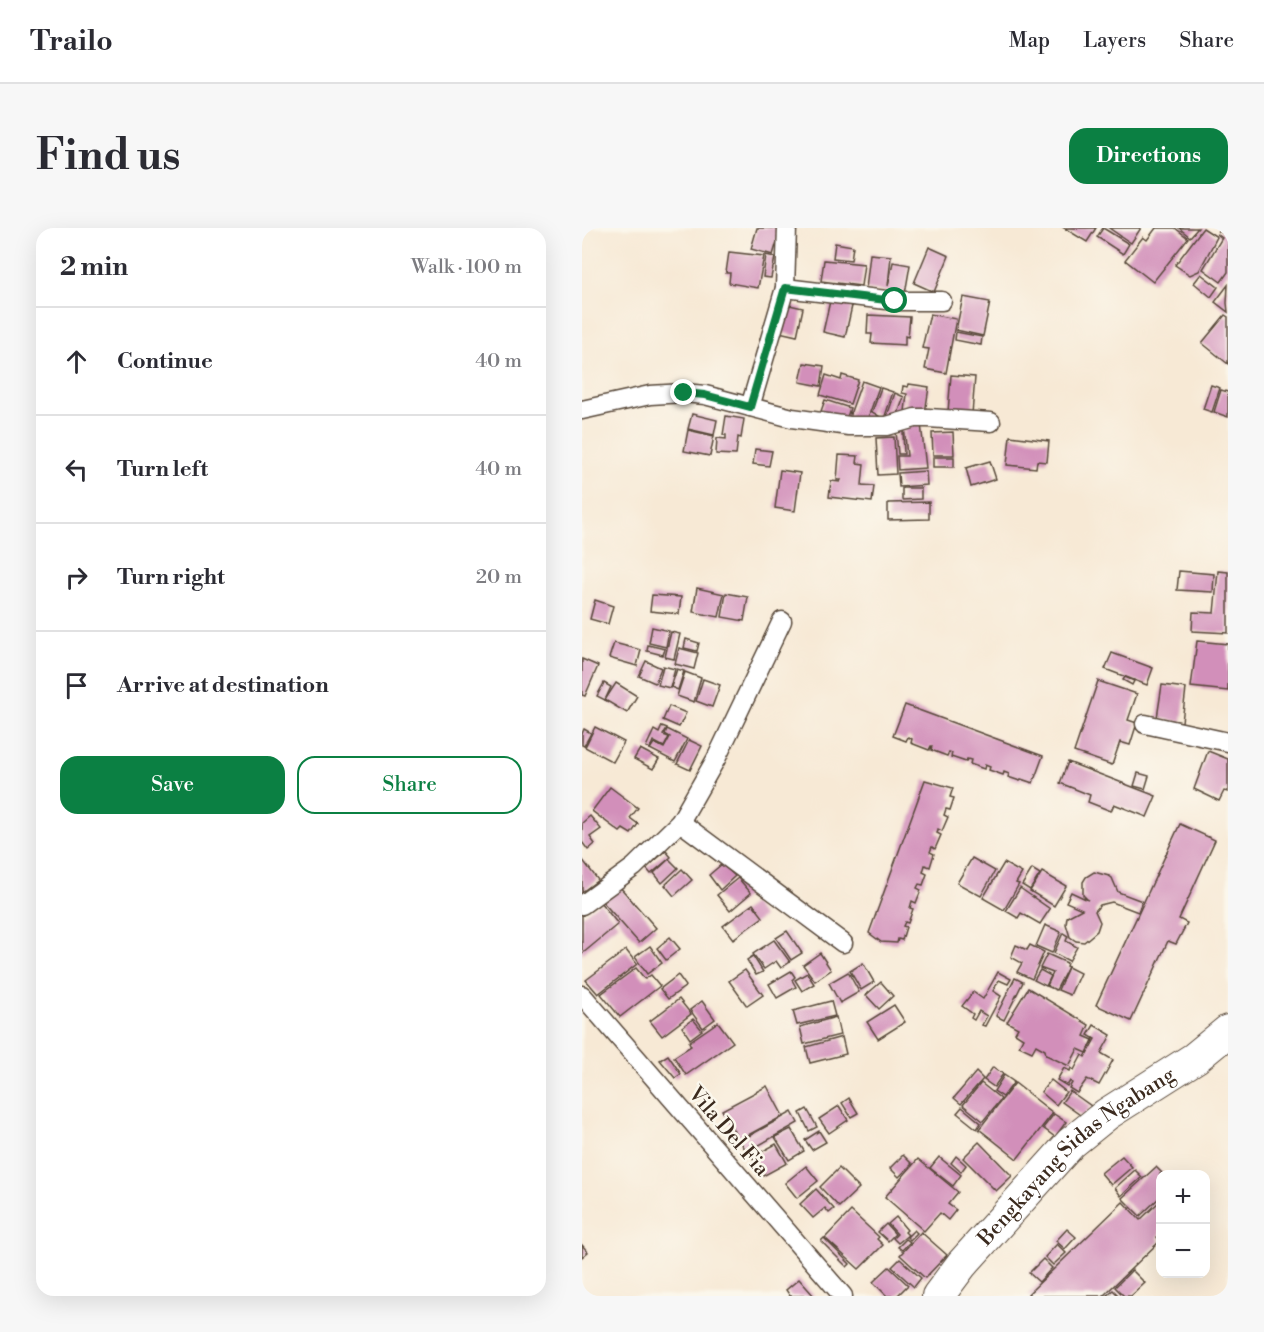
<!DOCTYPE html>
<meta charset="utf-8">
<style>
body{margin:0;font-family:"Libre Bodoni",serif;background:#f7f7f7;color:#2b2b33}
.controls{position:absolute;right:18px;bottom:18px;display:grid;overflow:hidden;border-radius:12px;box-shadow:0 6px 24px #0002}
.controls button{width:54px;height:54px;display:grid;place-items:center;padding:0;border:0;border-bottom:2px solid #e1e1e2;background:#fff;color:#2b2b33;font:30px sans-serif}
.stop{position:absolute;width:18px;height:18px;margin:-14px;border:4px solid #0b8043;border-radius:50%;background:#fff}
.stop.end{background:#0b8043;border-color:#fff;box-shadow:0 2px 6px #0008}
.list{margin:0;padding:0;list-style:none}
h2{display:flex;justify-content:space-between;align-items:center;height:78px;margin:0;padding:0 24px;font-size:26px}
h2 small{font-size:20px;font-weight:400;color:#7c7c81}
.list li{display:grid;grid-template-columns:39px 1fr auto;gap:18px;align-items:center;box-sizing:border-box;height:108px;padding:0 24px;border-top:2px solid #e1e1e2}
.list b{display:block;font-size:22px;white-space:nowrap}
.list em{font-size:20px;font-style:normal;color:#7c7c81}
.actions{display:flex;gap:12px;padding:18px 24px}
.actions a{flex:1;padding:14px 0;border:2px solid #0b8043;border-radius:18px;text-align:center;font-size:21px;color:#0b8043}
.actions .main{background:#0b8043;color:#fff}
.icon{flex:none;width:33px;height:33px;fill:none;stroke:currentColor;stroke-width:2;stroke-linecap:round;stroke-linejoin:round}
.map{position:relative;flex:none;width:646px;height:1068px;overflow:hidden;border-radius:18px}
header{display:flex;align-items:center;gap:36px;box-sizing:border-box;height:84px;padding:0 30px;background:#fff;border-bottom:2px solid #e1e1e2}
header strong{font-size:28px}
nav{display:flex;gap:33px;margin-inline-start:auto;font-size:21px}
.intro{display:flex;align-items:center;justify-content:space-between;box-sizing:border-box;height:144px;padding:0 36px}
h1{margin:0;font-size:42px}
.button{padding:15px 27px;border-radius:18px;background:#0b8043;color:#fff;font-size:21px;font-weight:700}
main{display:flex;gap:36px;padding:0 36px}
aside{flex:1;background:#fff;border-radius:18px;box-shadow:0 6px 24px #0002}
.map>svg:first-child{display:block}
</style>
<header>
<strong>Trailo</strong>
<nav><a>Map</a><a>Layers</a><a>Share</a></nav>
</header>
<div class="intro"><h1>Find us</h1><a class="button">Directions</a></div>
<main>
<aside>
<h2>2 min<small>Walk · 100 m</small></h2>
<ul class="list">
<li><svg class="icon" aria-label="ahead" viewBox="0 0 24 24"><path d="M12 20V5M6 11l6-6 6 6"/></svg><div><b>Continue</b></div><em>40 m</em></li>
<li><svg class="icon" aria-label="left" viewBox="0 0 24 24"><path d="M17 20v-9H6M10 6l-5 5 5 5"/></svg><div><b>Turn left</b></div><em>40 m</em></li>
<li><svg class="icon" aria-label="right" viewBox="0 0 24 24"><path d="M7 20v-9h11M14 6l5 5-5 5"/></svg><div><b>Turn right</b></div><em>20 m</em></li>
<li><svg class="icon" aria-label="arrive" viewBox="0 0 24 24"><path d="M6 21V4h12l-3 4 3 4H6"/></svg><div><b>Arrive at destination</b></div></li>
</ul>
<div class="actions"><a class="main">Save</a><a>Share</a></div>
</aside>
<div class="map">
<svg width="646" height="1068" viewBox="0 0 646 1068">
<rect width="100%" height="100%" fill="#fbf7ec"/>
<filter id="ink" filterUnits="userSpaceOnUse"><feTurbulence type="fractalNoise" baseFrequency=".0167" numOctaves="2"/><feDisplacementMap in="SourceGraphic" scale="12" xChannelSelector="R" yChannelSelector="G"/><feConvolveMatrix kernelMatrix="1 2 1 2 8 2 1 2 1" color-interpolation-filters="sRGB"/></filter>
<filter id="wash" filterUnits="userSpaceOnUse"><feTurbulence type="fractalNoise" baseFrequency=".008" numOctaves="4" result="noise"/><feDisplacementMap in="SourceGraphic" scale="24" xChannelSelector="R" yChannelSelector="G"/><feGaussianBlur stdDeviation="1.35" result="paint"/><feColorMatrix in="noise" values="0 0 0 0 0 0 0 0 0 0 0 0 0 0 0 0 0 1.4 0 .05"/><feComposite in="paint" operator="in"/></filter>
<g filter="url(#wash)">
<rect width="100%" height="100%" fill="#f7e9d5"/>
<g id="blocks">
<g fill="#d28fba">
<path d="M175,0H199L191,27L169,21Z"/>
<path d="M482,0H514L505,14Z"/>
<path d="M521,0L547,16L541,26L515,9Z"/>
<path d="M527,0H559L549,15Z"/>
<path d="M574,0H593L606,10L571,54L543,32L561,9L565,12Z"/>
<path d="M597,0H616L608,9Z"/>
<path d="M621,0L635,9L617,43L608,47L593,37Z"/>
<path d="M637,3L646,9V44L639,54L621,41L640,10L635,6Z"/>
<path d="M253,15L271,18L269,32L251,30Z"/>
<path d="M347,19L367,28L352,64L332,55Z"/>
<path d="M147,24L182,28L176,60L147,55L148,45H144Z"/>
<path d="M288,26L309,28L306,58L311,34L328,37L323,66L284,61Z"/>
<path d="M184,27L193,29L189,50L181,49Z"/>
<path d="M242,32L282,36L279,58L239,53Z"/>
<path d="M619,46L636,59L629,69L612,55Z"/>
<path d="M646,57L645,75L646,84L633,74Z"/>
<path d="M381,69L408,74L401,108L374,102Z"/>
<path d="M248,73L270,78L263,109L241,104Z"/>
<path d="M203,76L221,80L215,108L197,104Z"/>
<path d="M348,86L374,91L364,145L343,141L347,121L340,120Z"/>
<path d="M286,87L328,89L326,109L323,108V117L289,115L290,106H285Z"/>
<path d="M643,87L646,89V136L620,115Z"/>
<path d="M374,104L400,109L399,117L373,112Z"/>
<path d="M222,135L242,138L239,158L218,154Z"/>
<path d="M244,147L259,152L260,147L276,152L268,176L238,167Z"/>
<path d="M369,147L393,149L390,186L366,184Z"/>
<path d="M280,153L297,159L283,198L266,192Z"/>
<path d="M327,156L347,159L343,185L323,183L325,166L320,165L321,158L326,159Z"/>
<path d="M629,157L638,160L630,184L621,181Z"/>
<path d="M299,160L311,164L302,191L290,184Z"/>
<path d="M639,162L646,164V189L632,184Z"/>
<path d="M313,165L322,169L313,194L304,191Z"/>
<path d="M243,172L268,180L263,195L238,186Z"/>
<path d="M110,186L135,192L132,207L106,201Z"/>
<path d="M144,188L162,191L159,210L156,209L154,227L134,226L135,210L144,211V207H141Z"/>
<path d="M339,196L344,240L316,242L315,228H325L322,198Z"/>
<path d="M106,202L132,208L128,228L102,223Z"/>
<path d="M314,203H321L322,226H316Z"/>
<path d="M371,204L372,227H351L350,205Z"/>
<path d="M428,208L467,213L465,234L455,233L454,240L425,237Z"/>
<path d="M312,209L314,246L296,247L294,210Z"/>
<path d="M173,221L190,223L187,238L171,236Z"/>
<path d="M257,227L276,228L275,235L282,236L280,257L292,258L290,274L247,269L249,253L258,254L259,252H255Z"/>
<rect x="351" y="229" width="21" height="10"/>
<path d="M408,233L414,251L389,259L384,240Z"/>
<path d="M198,242L218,245L213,283L193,280Z"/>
<path d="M344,243L345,257L317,259L316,245Z"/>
<path d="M320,260H339V271L320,272Z"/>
<path d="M347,274V291L306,292V275Z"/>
<path d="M597,343L632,346L631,364L595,362Z"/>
<path d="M636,343L646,344V405L610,403L611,384L632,385Z"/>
<path d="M115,360L142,366L137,389L111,384Z"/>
<path d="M144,365L166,369L162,393L140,389Z"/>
<path d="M70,367L99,369L97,386L68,383Z"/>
<path d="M13,372L31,378L26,396L8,391Z"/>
<path d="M70,399L87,403L84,419L67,415Z"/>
<path d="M89,404L98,406L92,431L83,429Z"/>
<path d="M104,411L117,415L115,423L102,420Z"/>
<path d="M615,413L646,416V463L609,459Z"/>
<path d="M32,415L59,422L55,438L27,430Z"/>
<path d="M66,417L83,421L81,427L65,423Z"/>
<path d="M97,420L116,425L112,441L93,436Z"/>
<path d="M530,425L571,440L565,457L523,441Z"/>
<path d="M0,431L16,438L3,468L0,467Z"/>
<path d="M64,433L79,440L73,455L57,448Z"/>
<path d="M81,438L93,441L88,460L76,457Z"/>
<path d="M95,441L102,443L96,462L89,459Z"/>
<path d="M103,444L119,450L112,474L95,468Z"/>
<path d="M543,449L552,453L550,457L541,452Z"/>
<path d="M121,451L138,457L130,479L114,473Z"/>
<path d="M516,453L555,466L546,492L555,495L548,517L538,514L530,537L492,524Z"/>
<path d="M22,455L29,459L23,472L15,468Z"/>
<path d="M34,455L55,468L45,485L23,472Z"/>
<path d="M580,457L604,460L600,494L575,490Z"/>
<path d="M323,477L461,528L451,555L439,551L438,553L426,549L427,546L422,544L421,547L407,542L408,539L403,537L402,541L388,536L389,532L385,531L384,534L369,529L370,525L367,524L365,528L349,522L350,518H349L347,522L329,515L330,511L326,509L324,513L311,508Z"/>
<path d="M87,478L104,485L97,499L81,492Z"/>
<path d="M80,498L85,500L81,507L87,509L82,519L71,513L68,521L64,519L72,502L77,505Z"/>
<path d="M13,499L42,514L31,534L3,519Z"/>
<path d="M2,501L9,505L2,518L0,517V506Z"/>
<path d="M85,501L105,511L93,534L68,521L72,515L82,520L88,509L83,506Z"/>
<path d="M107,512L120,518L108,542L95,536Z"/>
<path d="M58,521L77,531L71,541L52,531Z"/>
<path d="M626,523L646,531V564L642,563L637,573L612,561Z"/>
<path d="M486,534L574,568L565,589L532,576L529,583L506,574L508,567L478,555Z"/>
<path d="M556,545L567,548L563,561L552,558Z"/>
<path d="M343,552L371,560L368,569L372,570L368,582L364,581L362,587L366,589L360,603L356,601L355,605L359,607L353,621L350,619L348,624L352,626L348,639L343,637L341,644L345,646L341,657L337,656L335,660L339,662L334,675L330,673L328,680L331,681L326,695L323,694L321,698L324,699L320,712L316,711L315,715L299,714L287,705Z"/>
<path d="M28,559L56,580L48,590L56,596L49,606L41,601L38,604L10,583Z"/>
<path d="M8,588L19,601L8,609L13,616L6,622L0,614V595Z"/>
<path d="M598,596L633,612L597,691L605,695L594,716L586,713L549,793L514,777Z"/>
<path d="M84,623L89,629L69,646L64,640Z"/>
<path d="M390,630L413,643L399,668L375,655Z"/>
<path d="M0,631L16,652L0,664Z"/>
<path d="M87,631L96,640L80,655L72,645Z"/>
<path d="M422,635L440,645L434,655L437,656L422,682L401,670Z"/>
<path d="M140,636L153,648L138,662L127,647Z"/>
<path d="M100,641L110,652L92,668L83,657Z"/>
<path d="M450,641L458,646L448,662L440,657Z"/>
<path d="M460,644L484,658L472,678L448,663Z"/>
<path d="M512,644L527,648L530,650L536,664L560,673L556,684L530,674L518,677L513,683L518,694L515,703L502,714L494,713L488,709L484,696L485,689L500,681L484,674L489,664L506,672L501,667V654L504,649Z"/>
<path d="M156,650L169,665L148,683L135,667Z"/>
<path d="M37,658L74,700L57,715L20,673Z"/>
<path d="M438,660L468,681L458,696L439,685L436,690L424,683Z"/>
<path d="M18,674L36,696L0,726V688Z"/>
<path d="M171,676L181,689L151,711L141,698Z"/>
<path d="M463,697L479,704L470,725L454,718Z"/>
<path d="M205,703L220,725L209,732L194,710Z"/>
<path d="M481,705L486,708L484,713L495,719L487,733L472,725Z"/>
<path d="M88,709L98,721L84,732L75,720Z"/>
<path d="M192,712L208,734L199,740L194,733L182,741L171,726Z"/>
<path d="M434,717L445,722L448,717L462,724L450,751L435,744L440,735L429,729Z"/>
<path d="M68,718L80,735L65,746L53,729Z"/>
<path d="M44,722L55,736L16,766L4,752Z"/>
<path d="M238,725L249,742L233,753L221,737Z"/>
<path d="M465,726L485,735L484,738L486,739L474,762L465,758L471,745L458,740Z"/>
<path d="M171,728L181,744L174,747L165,732Z"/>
<path d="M281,735L292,754L279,762L268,743Z"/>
<path d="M486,739L498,745L488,767L476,762Z"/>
<path d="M54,740L63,751L69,747L78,758L38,789L19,766Z"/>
<path d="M163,742L181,767L165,778L147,753Z"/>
<path d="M458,742L469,748L464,758L452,752Z"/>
<path d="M209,743L213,749L210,752L214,759L195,770L187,756Z"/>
<path d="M266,744L277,764L258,775L247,755Z"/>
<path d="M416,744L429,751L426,756L417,752L411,763L419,768L403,798L400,797L405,788L397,783L392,792L389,790L391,786L380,778L391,764L401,771Z"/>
<path d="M225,745L232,756L220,763L213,752Z"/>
<path d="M96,747L104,758L86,771L78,761Z"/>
<path d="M433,750L441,754L422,792L414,788Z"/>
<path d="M299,754L311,768L297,781L284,767Z"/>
<path d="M446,760L507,797L502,808L511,812L505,825L496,821L487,838L464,827L463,822L454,817L450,824L437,818L441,810L433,805L436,800L425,794Z"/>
<path d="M97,771L109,786L80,808L68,793Z"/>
<path d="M120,773L133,791L121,800L108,782Z"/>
<path d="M249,773L253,788L215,797L211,783Z"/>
<path d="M312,777L323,794L296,811L285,794Z"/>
<path d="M254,789L258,807L222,816L218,799Z"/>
<path d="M111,791L120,802L108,811L100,799Z"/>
<path d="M136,794L151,814L104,847L92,829L109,818L107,814Z"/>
<path d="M512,797L529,807L519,825L531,832L517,857L505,851L495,865L487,860L490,855L488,853L485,858L475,852L482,840L488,843L489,840L492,842L500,827L503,829L513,811L506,807Z"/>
<path d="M260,809L264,826L228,835L224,819Z"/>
<path d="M86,827L99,846L93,850L78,832Z"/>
<path d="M411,839L421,846L412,859L402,852Z"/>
<path d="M394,844L401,851L379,876L372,870Z"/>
<path d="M422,847L432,854L421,869L412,863Z"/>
<path d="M469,852L484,864L474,877L459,864Z"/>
<path d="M399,855L419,871L401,893L381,877Z"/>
<path d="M433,855L471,885L435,931L397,901Z"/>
<path d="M185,858L201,888L157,912L140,882Z"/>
<path d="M488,863L509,878L501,889L480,874Z"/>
<path d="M267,870L276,885L269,889L260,875Z"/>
<path d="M257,878L266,892L247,905L237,891Z"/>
<path d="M380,879L399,895L395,901L375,885Z"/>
<path d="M225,881L235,899L227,903L218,885Z"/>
<path d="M210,884L216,895L165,924L158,913Z"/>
<path d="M472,886L484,894L473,909L461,900Z"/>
<path d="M209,901L222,923L207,932L193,909Z"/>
<path d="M237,903L244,914L230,922L223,912Z"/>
<path d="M397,914L430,948L414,963L381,930Z"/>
<path d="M194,916L205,935L181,948L170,929Z"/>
<path d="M321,927L330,936L317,949L308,940Z"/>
<path d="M374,928L384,937L379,944L369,935Z"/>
<path d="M540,928L550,939L529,957L519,945Z"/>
<path d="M357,929L379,947L371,958L348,940Z"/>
<path d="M336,931L376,964L366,976L374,982L366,992L358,985L342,1003L303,969Z"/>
<path d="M224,938L236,953L215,970L203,955Z"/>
<path d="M574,939L581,946H578V969L558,988L540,970Z"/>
<path d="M257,940L277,960L257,979L238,959Z"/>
<path d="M553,942L560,949L539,968L533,960Z"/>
<path d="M234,961L252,981L247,985L243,980L231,990L218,976Z"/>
<path d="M578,973V1006L575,1009L578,1013L521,1068H449L446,1066L541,974L558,992Z"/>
<path d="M269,983L297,1009L295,1011L301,1017L277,1041L243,1010Z"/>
<path d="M314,989L325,1002L323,1004L326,1007L316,1015L311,1010L315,1006L306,996Z"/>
<path d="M304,996L313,1006L306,1013L296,1004Z"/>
<path d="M485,1001L494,1009L483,1021L474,1013Z"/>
<path d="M332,1002L335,1005L328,1012L325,1009Z"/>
<path d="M339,1004L365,1027L343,1050L318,1027Z"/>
<path d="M242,1010L268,1036L265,1039L239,1013Z"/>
<path d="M324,1011L328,1014L320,1022L316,1019Z"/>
<path d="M475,1016L484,1025L471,1037L463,1029Z"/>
<path d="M0,1017L6,1024L0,1029Z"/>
<path d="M318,1031L339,1050L332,1059L310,1039Z"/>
<path d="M461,1031L470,1040L457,1054L447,1045Z"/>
<path d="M307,1039L326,1057L315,1068H305L291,1054Z"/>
<path d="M550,1042L563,1055L549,1068H542L533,1059Z"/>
<path d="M217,1051L232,1068H208L204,1062Z"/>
<path d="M531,1062L537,1068H524Z"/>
</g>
</g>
</g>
<g filter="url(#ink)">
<use href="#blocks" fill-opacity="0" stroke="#574739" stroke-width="1.5"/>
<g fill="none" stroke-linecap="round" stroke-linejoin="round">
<g stroke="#574739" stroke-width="21">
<g id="street">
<path d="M203,60L313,73H360"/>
<path d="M168,179L203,60L205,0"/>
<path d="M0,182L68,167L102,165L123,167L210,190L267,198H305L333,190H346L409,194"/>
<path d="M563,496L646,514"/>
<path d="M98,594L261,715"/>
<path d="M0,677L52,639L98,594L134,531L200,393"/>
<path d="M0,767L261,1068"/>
</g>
</g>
<g stroke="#574739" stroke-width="34">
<g id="highway">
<path id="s1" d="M356,1068L380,1036L489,915L525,886L613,830L646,803"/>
</g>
</g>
<use href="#street" stroke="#fff" stroke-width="18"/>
<use href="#highway" stroke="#fff" stroke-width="32"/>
</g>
</g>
<g fill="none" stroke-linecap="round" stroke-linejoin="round" filter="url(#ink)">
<path stroke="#0b8043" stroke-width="8" d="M102,165L123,167L168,179L203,60L313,73"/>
</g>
<g text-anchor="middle" stroke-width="5" stroke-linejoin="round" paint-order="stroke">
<g font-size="21" fill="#3b2a1e" stroke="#fbf7ec">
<text transform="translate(147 903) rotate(49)" y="7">Vila Del Fia</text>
<text dy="7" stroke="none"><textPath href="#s1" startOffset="198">Bengkayang Sidas Ngabang</textPath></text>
</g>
</g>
</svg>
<div class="controls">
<button>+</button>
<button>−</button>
</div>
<div class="stop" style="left:313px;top:73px"></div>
<div class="stop end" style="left:102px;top:165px"></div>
</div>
</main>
